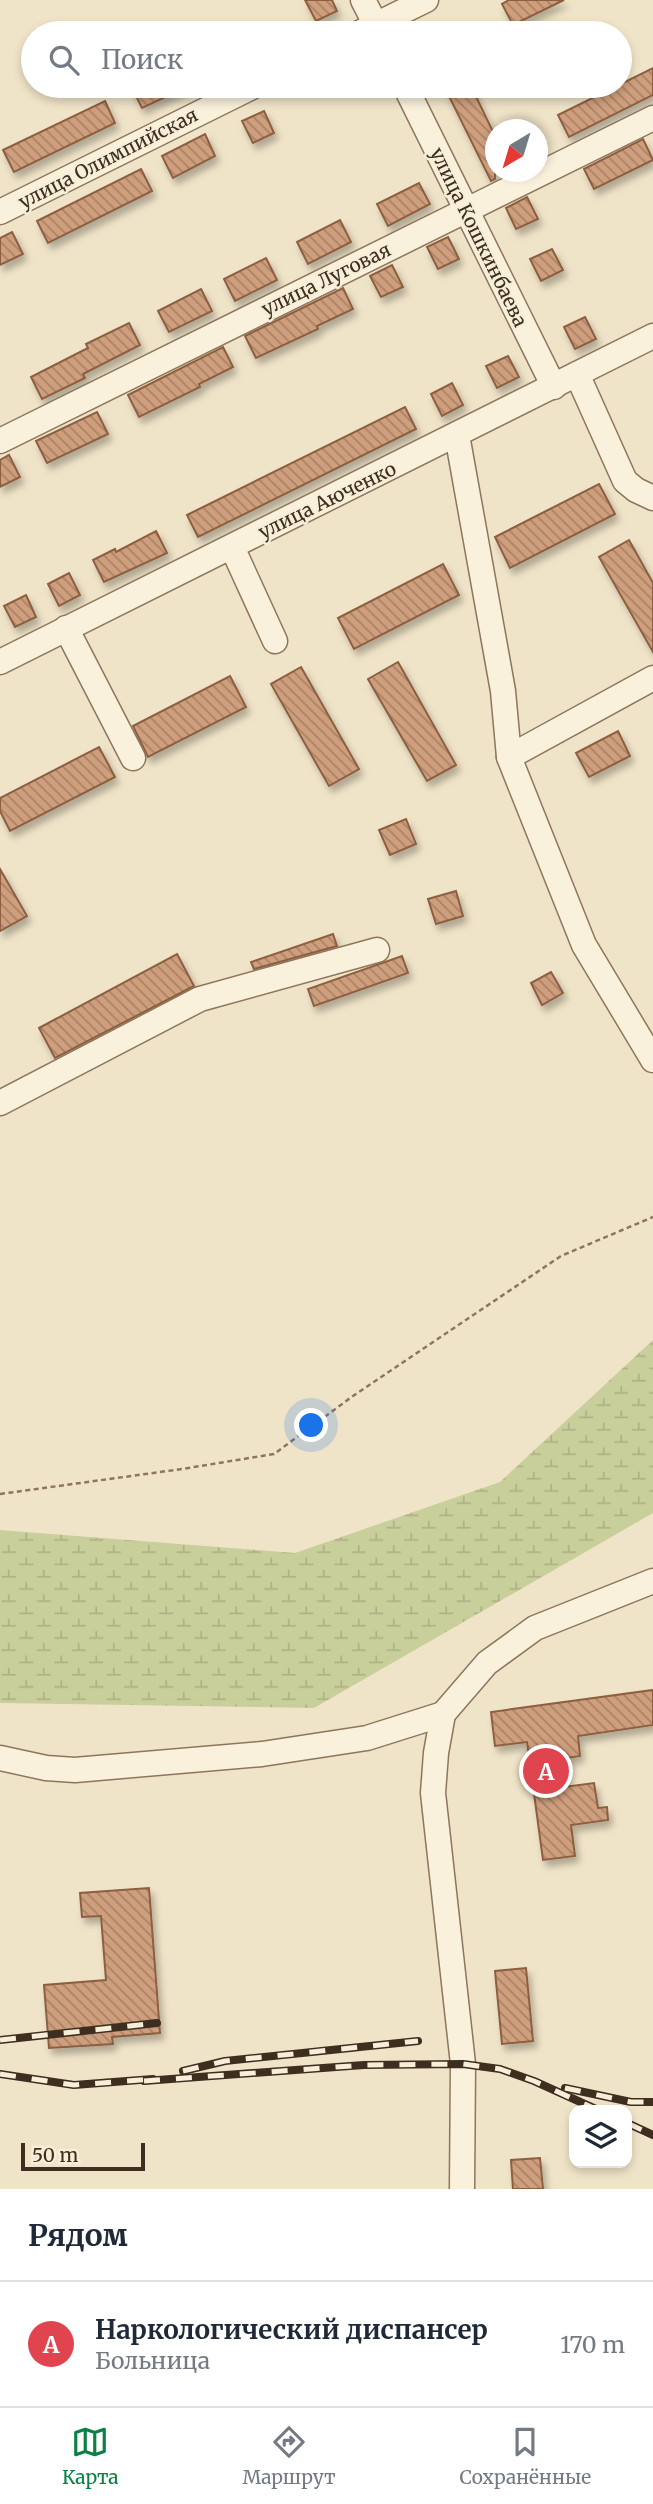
<!DOCTYPE html>
<html lang="ru">
<meta charset="utf-8">
<style>
body{margin:0;font-family:Merriweather,serif;background:#f2f2f3;color:#1f2937}
.controls{position:absolute;right:21px;bottom:21px;display:grid;overflow:hidden;border-radius:14px;box-shadow:0 4px 10px #0003}
.controls button{width:63px;height:63px;display:grid;place-items:center;padding:0;border:0;border-bottom:2px solid #e0e1e3;background:#fff;color:#1f2937;font:35px sans-serif}
.compass{position:absolute;left:485px;top:119px;width:63px;height:63px;border-radius:50%;background:#fff;box-shadow:0 4px 10px #0003;rotate:218deg}
.scale{position:absolute;left:21px;bottom:18px;width:124px;box-sizing:border-box;padding-left:7px;border:4px solid #3d2e20;border-top:0;font-size:19px;line-height:24px;white-space:nowrap;color:#3d2e20;-webkit-text-stroke:5px #f7eed8;paint-order:stroke}
.you{position:absolute;left:312px;top:1426px;width:24px;height:24px;margin:-18px;border:5px solid #fff;border-radius:50%;background:#1a73e8;box-shadow:0 0 0 10px #1a73e833}
.badge{display:grid;place-items:center;width:46px;height:46px;border-radius:50%;background:#0b8043;color:#fff;font-size:23px;font-weight:700}
.pin{position:absolute;translate:-50% -50%;border:4px solid #fff;box-shadow:0 2px 7px #0006}
.list{margin:0;padding:0;list-style:none}
h2{display:flex;justify-content:space-between;align-items:center;height:91px;margin:0;padding:0 28px;font-size:30px}
h2 small{font-size:23px;font-weight:400;color:#747a83}
.list li{display:grid;grid-template-columns:46px 1fr auto;gap:21px;align-items:center;box-sizing:border-box;height:126px;padding:0 28px;border-top:2px solid #e0e1e3}
.list b{display:block;font-size:26px;white-space:nowrap}
.list p{margin:0;font-size:23px;white-space:nowrap;color:#747a83}
.list em{font-size:23px;font-style:normal;color:#747a83}
.icon{flex:none;width:38px;height:38px;fill:none;stroke:currentColor;stroke-width:2;stroke-linecap:round;stroke-linejoin:round}
.map{position:relative;flex:none;width:653px;height:2189px;overflow:hidden}
.search{position:absolute;background:#fff;box-shadow:0 4px 10px #0003;left:21px;right:21px;top:21px;height:77px;display:flex;align-items:center;gap:18px;box-sizing:border-box;padding:0 24px;border-radius:38px;color:#747a83;font-size:26px}
.sheet{height:217px;background:#fff}
nav{display:flex;justify-content:space-around;align-items:center;box-sizing:border-box;height:98px;border-top:2px solid #e0e1e3;background:#fff;font-size:19px;color:#747a83}
nav a{display:grid;justify-items:center;gap:4px}
nav .on{color:#0b8043}
.map>svg:first-child{display:block}
</style>
<div class="map">
<svg width="653" height="2189" viewBox="0 0 653 2189">
<defs>
<pattern id="wetland-marsh" width="20" height="14" patternUnits="userSpaceOnUse" patternTransform="scale(1.75)"><rect width="20" height="14" fill="#c9cf9b"/><path d="M1 5h8M5 5V1M11 12h8M15 12V8" fill="none" stroke="#aeb285"/></pattern>
<pattern id="building-back-hatch" width="6" height="6" patternUnits="userSpaceOnUse" patternTransform="scale(1.75)"><rect width="6" height="6" fill="#cf9f7d"/><path d="M-1 5l2 2M0 0l6 6M5-1l2 2" fill="none" stroke="#a98266"/></pattern>
<filter id="shadow"><feDropShadow dx="3.5" dy="6" stdDeviation="3.5" flood-color="#0004"/></filter>
</defs>
<rect width="100%" height="100%" fill="#f0e4c8"/>
<path fill="url(#wetland-marsh)" d="M653,1340V1513L314,1708L0,1703V1530L295,1553L500,1482Z"/>
<g fill="url(#building-back-hatch)" stroke="#8d5f41" stroke-width="2" filter="url(#shadow)">
<path d="M305,0H332L337,11L316,21Z"/>
<path d="M509,0H564L513,25L502,4Z"/>
<path d="M653,68V95L569,137L558,115Z"/>
<path d="M131,86H189L142,108Z"/>
<path d="M444,86H471L495,136V179L491,181Z"/>
<path d="M105,101L115,123L14,172L3,150Z"/>
<path d="M264,111L274,133L253,143L242,121Z"/>
<path d="M205,134L215,156L173,178L162,156Z"/>
<path d="M643,139L653,160L594,189L584,169Z"/>
<path d="M141,169L152,191L48,243L37,221Z"/>
<path d="M419,183L430,204L388,226L377,204Z"/>
<path d="M527,197L538,219L516,229L506,208Z"/>
<path d="M340,220L351,242L308,264L297,242Z"/>
<path d="M12,232L23,254L0,265V238Z"/>
<path d="M448,237L459,259L438,269L427,247Z"/>
<path d="M552,249L563,270L541,281L530,259Z"/>
<path d="M266,258L277,280L235,301L224,279Z"/>
<path d="M392,265L403,287L381,297L370,276Z"/>
<path d="M343,288L353,309L317,326L318,329L256,358L245,336Z"/>
<path d="M201,289L212,311L169,332L158,311Z"/>
<path d="M585,317L596,339L575,349L564,327Z"/>
<path d="M129,323L140,345L83,374L85,378L42,399L31,377L88,348L86,344Z"/>
<path d="M223,347L233,367L199,384L200,387L139,417L128,395Z"/>
<path d="M508,356L519,377L497,388L486,366Z"/>
<path d="M452,383L463,405L442,416L431,394Z"/>
<path d="M405,407L416,429L198,537L187,515Z"/>
<path d="M97,412L108,434L47,463L36,441Z"/>
<path d="M9,455L20,477L0,487V460Z"/>
<path d="M599,484L615,514L510,568L495,537Z"/>
<path d="M156,531L167,553L104,582L93,560L115,549L116,552Z"/>
<path d="M629,540L653,583V652L599,557Z"/>
<path d="M443,564L459,595L354,649L338,618Z"/>
<path d="M69,573L80,595L59,606L48,584Z"/>
<path d="M26,595L36,617L15,627L4,606Z"/>
<path d="M398,662L456,765L427,781L368,679Z"/>
<path d="M301,667L359,769L329,786L271,684Z"/>
<path d="M230,676L246,707L148,757L133,726Z"/>
<path d="M618,731L630,756L589,777L576,753Z"/>
<path d="M99,747L115,777L10,831L0,811V798Z"/>
<path d="M406,819L416,844L390,855L379,830Z"/>
<path d="M0,869L27,916L0,931Z"/>
<path d="M456,891L463,916L436,924L428,899Z"/>
<path d="M333,934L337,946L254,969L251,962Z"/>
<path d="M177,954L194,986L55,1058L39,1028Z"/>
<path d="M402,956L408,973L314,1006L308,989Z"/>
<path d="M551,972L563,993L542,1005L531,983Z"/>
<path d="M653,1690V1725L578,1736L580,1756L560,1759L564,1787L594,1783L598,1808L607,1807L608,1820L571,1825L575,1856L543,1860L527,1742L495,1746L491,1712Z"/>
<path d="M149,1888L160,2033L112,2037L113,2044L49,2048L44,1985L106,1980L101,1916L82,1917L80,1893Z"/>
<path d="M526,1968L533,2041L502,2044L495,1971Z"/>
<path d="M540,2158L543,2189H513L511,2160Z"/>
</g>
<g fill="none" stroke-linecap="round" stroke-linejoin="round">
<g stroke="#8d765c" stroke-width="27">
<g id="minor">
<path d="M363,0L380,33"/>
<path d="M359,33L426,0"/>
<path d="M405,86L554,387"/>
<path d="M0,212L254,86"/>
<path d="M577,374L625,481L636,490L653,498"/>
<path d="M457,435L503,691L509,757L584,945L653,1060"/>
<path d="M0,441L653,118"/>
<path d="M232,547L275,641"/>
<path d="M66,628L133,758"/>
<path d="M0,662L653,336"/>
<path d="M509,757L653,678"/>
<path d="M0,1103L200,999L377,950"/>
<path d="M0,1758L46,1768L75,1770L262,1754L367,1738L443,1714"/>
<path d="M462,2189L463,2064L433,1793L436,1753L443,1714L487,1663L535,1628L653,1581"/>
</g>
</g>
<path stroke="#8d765c" stroke-width="2.5" stroke-dasharray="5 3.5" stroke-linecap="butt" d="M0,1494L182,1469L274,1454L353,1396L561,1256L653,1217"/>
<use href="#minor" stroke="#faf1dc" stroke-width="24"/>
<g stroke="#3d2e20" stroke-width="8">
<g id="rail">
<path d="M0,2040L157,2023"/>
<path d="M183,2071L225,2061L418,2041"/>
<path d="M0,2074L74,2085L153,2079"/>
<path d="M144,2081L364,2065L463,2064L500,2069L534,2081L598,2110"/>
<path d="M565,2088L631,2102H653"/>
<path d="M627,2123L653,2135"/>
</g>
</g>
<use href="#rail" stroke="#f7eed8" stroke-width="5" stroke-dasharray="16" stroke-linecap="butt"/>
</g>
<g text-anchor="middle" stroke-width="5" stroke-linejoin="round" paint-order="stroke">
<g font-size="19" fill="#3d2e20" stroke="#f7eed8">
<text transform="translate(108 158) rotate(-27)" y="7">улица Олимпийская</text>
<text transform="translate(479 237) rotate(64)" y="7">улица Кошкинбаева</text>
<text transform="translate(326 279) rotate(-26)" y="7">улица Луговая</text>
<text transform="translate(327 500) rotate(-26)" y="7">улица Аюченко</text>
</g>
</g>
</svg>
<div class="controls">
<button><svg class="icon" aria-label="layers" viewBox="0 0 24 24"><path d="M12 4l9 5-9 5-9-5zM3 14l9 5 9-5"/></svg></button>
</div>
<svg class="compass" viewBox="-18 -18 36 36"><path d="M0-13l5 13h-10z" fill="#e53935"/><path d="M0 13l5-13h-10z" fill="#747a83"/></svg>
<div class="scale">50 m</div>
<div class="you"></div>
<div class="pin badge" style="left:546px;top:1771px;background:#e0444e">A</div>
<div class="search"><svg class="icon" aria-label="search" viewBox="0 0 24 24"><circle cx="10" cy="10" r="6"/><path d="M15 15l6 6"/></svg>Поиск</div>
</div>
<section class="sheet">
<h2>Рядом<small></small></h2>
<ul class="list">
<li><span class="badge" style="background:#e0444e">A</span><div><b>Наркологический диспансер</b><p>Больница</p></div><em>170 m</em></li>
</ul>
</section>
<nav>
<a class="on"><svg class="icon" aria-label="map" viewBox="0 0 24 24"><path d="M3 6l6-2 6 2 6-2v14l-6 2-6-2-6 2zM9 4v14M15 6v14"/></svg>Карта</a>
<a><svg class="icon" aria-label="directions" viewBox="0 0 24 24"><path d="M12 3l9 9-9 9-9-9zM9 14v-3h6M13 9l2 2-2 2"/></svg>Маршрут</a>
<a><svg class="icon" aria-label="saved" viewBox="0 0 24 24"><path d="M7 4h10v16l-5-4-5 4z"/></svg>Сохранённые</a>
</nav>
